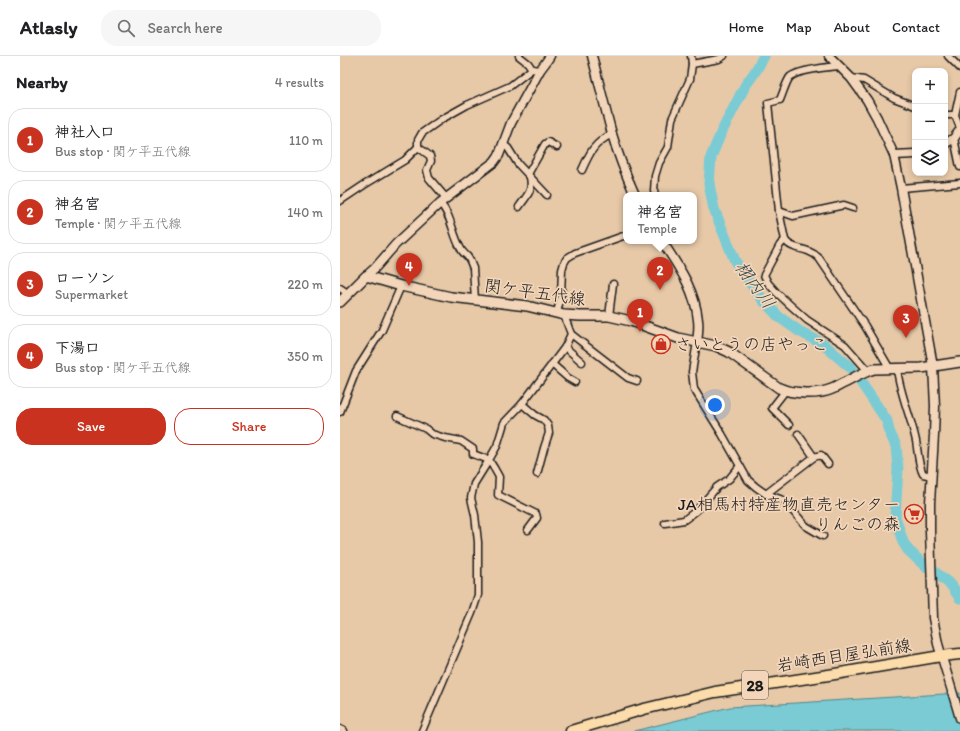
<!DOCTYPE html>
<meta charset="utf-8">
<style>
body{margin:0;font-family:Itim,"Klee One",sans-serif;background:#f6f6f6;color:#202124}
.controls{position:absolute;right:12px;top:12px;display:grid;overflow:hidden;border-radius:8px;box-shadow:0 2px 6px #0003}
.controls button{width:36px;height:36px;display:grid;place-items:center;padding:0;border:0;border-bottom:1px solid #e0e0e0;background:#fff;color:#202124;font:20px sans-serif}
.you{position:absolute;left:375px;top:349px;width:14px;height:14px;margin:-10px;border:3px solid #fff;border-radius:50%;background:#1a73e8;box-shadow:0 0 0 6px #1a73e833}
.badge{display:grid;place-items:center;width:26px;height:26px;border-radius:50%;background:#c8321e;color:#fff;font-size:13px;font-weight:700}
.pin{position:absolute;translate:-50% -33px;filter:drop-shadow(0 1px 2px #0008)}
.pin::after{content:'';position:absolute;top:21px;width:14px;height:12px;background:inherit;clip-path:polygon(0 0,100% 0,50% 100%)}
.popup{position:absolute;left:283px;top:136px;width:74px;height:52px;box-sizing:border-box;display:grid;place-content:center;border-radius:8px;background:#fff;filter:drop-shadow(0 1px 3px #0005);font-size:13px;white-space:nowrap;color:#757577}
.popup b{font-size:15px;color:#202124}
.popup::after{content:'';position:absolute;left:50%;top:100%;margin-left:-8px;border:8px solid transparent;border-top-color:#fff}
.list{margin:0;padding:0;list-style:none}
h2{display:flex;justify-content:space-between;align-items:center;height:52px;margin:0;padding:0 16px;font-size:17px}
h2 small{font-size:13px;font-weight:400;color:#757577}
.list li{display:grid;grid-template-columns:26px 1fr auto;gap:12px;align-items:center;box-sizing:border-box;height:64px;margin:0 8px 8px;padding:0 8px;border:1px solid #e0e0e0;border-radius:16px}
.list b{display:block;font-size:15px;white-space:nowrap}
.list p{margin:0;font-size:13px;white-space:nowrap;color:#757577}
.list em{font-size:13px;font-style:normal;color:#757577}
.actions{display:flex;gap:8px;padding:12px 16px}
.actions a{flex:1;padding:9px 0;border:1px solid #c8321e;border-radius:16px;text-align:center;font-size:14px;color:#c8321e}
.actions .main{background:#c8321e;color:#fff}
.icon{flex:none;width:22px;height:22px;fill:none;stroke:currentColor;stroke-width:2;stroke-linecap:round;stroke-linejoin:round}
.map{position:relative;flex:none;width:620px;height:675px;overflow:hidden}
header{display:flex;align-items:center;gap:24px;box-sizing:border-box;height:56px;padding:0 20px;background:#fff;border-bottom:1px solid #e0e0e0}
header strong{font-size:19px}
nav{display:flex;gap:22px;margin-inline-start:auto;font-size:14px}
.search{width:280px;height:36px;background:#f6f6f6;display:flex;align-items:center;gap:10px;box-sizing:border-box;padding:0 14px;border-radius:16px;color:#757577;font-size:15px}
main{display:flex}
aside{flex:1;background:#fff}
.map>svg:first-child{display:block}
</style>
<header>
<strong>Atlasly</strong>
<div class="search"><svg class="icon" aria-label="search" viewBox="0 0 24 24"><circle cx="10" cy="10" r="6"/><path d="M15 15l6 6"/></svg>Search here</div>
<nav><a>Home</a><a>Map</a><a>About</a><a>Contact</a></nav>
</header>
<main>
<aside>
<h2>Nearby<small>4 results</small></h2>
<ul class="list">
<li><span class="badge">1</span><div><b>神社入口</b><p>Bus stop · 関ケ平五代線</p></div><em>110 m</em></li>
<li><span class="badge">2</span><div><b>神名宮</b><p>Temple · 関ケ平五代線</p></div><em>140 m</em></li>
<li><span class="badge">3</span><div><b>ローソン</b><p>Supermarket</p></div><em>220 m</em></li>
<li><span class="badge">4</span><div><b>下湯口</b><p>Bus stop · 関ケ平五代線</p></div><em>350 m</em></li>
</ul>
<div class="actions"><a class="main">Save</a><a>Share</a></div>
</aside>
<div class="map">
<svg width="620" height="675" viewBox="0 0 620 675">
<rect width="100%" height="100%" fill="#e7c9a8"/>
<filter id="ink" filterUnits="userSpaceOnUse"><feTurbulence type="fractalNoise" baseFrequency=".025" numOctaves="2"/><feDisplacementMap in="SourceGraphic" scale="8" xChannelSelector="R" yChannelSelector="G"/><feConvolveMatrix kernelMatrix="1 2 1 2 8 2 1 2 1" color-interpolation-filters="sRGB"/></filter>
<g filter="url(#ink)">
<path fill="#7acbd4" stroke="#54858a" d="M620,637V675H294L390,651Z"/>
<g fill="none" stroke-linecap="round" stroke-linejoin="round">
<path stroke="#7acbd4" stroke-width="11" d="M424,0L415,16L405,30L381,77L371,101L369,128L374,153L395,205L405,220L423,244L439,261L459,275L483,288L511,312L537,350L547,365L549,375L556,390L558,413L555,461L563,486L568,494L585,510L596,517L611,529L620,542"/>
<g stroke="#1c1c1c" stroke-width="9">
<g id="minor">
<path d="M179,0L188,7L192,13"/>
<path d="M608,0L620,12"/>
<path d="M352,8L379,3L384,0"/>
<path d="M499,10C489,11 458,14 450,21C447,24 442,39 440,44L428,47L439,155L445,184C450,192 460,192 468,195C473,197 476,199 479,202L525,270L550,313"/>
<path d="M511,22L524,24L554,42L575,50"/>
<path d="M605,59H615L620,72"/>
<path d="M615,59L620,36"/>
<path d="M614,82L620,111"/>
<path d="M163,88L168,92L178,108L207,139"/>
<path d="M78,91L90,100L91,105L87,114L89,122L106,142"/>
<path d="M242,114C250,96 254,87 272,78"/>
<path d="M188,118L205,88L208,86L217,91"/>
<path d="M561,132L620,127"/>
<path d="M315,139L314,135L315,120L319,107L328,91L332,63L350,23L352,8L351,0"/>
<path d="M0,145L24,129L65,104L78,91V84L82,77L102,63L127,49L170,30L192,13L200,14"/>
<path d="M100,147C112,160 112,178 121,193C122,196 125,198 127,200C130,203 131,208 133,212L135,244"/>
<path d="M179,151C187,139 193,136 190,121"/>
<path d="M439,155L453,160L504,149L513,152"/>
<path d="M445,184L440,189L424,219L428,227L436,236L449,248L467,264L505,289L528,315"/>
<path d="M0,232L9,238"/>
<path d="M217,257L221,239L222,214L224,207L227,202L235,197L286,179"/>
<path d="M269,260L273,228"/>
<path d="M231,278L288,322L297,325"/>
<path d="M357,286L352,316L354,333L382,378L408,424L416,431L426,438L443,444L466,470L483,480"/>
<path d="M225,291L242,306"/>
<path d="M212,308L228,322L235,326"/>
<path d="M557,313C560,338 571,361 576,385C578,396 578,408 583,418L592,420"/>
<path d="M446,334L432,352L449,369"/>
<path d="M182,348L195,359L204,364L208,370L209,377L204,392L197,418"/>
<path d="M0,356L16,315L42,274L61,230"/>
<path d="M57,360L86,373L92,378L105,382L121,385L133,393V398L149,404L154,412L159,421L158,439L196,458L197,462L188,474"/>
<path d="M458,378L474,401L481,399L488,408"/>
<path d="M426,438L474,401"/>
<path d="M325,467L344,464L356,455L377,431L389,423L400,410"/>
<path d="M0,673L4,675"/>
<path d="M82,675L132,557L138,539V486L135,459L131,442L134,428L149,404L157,390L164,367L182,348L225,291L231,278L224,259"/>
</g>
</g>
<g stroke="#1c1c1c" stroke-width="11">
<g id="tertiary">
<path d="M252,0C259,26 265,52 272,78C278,99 286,119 295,139"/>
<path d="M489,0L511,22L527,44L537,62L554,99L561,132L593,310L595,350L594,379L590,447V475L593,562L598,588L620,662"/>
<path d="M605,88L614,82L620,74"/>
<path d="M554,99L575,98"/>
<path d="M322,185C338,210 355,233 358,264C359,271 358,279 357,286"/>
<path d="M26,220L35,212L56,188L100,147L154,106L159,99L171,67L200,14L206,6L210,0"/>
</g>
</g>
<g stroke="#1c1c1c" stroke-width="12">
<path id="secondary" d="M0,246L26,220L61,230L111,241L187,250L224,259L240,260H269L291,265L338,282L376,290L389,296L439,332C453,338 478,339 492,333C497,331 501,328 506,326C513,322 521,318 528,315L534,313L581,312L620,306"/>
</g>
<g stroke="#1c1c1c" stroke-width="13">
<path id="primary" d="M231,675L304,653L375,636L495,618L601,600L620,598"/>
</g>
<use href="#minor" stroke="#f3d6ba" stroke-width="6"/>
<use href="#tertiary" stroke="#f3d6ba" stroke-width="8"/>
<use href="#secondary" stroke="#f3d6ba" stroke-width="9"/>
<use href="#primary" stroke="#fcdcab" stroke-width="10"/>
</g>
</g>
<defs>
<g id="shop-ring" transform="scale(1)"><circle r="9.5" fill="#f3d6ba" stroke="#c8321e" stroke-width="1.5"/><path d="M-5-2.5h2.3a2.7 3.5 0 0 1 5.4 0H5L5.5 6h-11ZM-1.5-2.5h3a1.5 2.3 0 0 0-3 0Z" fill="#c8321e"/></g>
<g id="supermarket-ring" transform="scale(1)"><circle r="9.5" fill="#f3d6ba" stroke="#c8321e" stroke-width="1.5"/><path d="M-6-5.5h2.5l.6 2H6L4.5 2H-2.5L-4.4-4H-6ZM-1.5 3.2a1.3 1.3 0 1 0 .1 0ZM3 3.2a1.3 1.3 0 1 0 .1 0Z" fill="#c8321e"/></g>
</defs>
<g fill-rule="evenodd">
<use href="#shop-ring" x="321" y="288"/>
<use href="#supermarket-ring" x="574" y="458"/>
</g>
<g text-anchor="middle" stroke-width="3.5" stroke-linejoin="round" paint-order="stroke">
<rect fill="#f3d6ba" stroke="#5c544b" stroke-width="1" x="402" y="615" width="26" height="28" rx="3"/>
<g font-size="16" font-weight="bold" fill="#1c1c1c">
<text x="415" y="635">28</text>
</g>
<g font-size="17" fill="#1c1c1c" stroke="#f3d6ba">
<text transform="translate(195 236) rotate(8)" y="6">関ケ平五代線</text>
<text transform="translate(504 599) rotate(-9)" y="6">岩崎西目屋弘前線</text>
</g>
<g font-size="17" fill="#1c1c1c" stroke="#f3d6ba" text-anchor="start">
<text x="335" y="294">さいとうの店やっこ</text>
<text x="560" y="454" text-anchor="end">JA相馬村特産物直売センター<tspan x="560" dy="20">りんごの森</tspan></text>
</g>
<g font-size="18" font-style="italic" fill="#34484a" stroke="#f3d6ba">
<text transform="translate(415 229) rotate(54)" y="6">栩内川</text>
</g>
</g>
</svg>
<div class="controls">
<button>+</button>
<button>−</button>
<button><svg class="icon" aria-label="layers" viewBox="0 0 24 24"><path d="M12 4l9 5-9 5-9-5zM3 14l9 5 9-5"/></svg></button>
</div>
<div class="you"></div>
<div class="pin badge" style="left:300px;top:276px">1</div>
<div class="pin badge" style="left:320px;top:234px">2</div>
<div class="popup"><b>神名宮</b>Temple</div>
<div class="pin badge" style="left:566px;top:282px">3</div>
<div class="pin badge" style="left:69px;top:230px">4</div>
</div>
</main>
